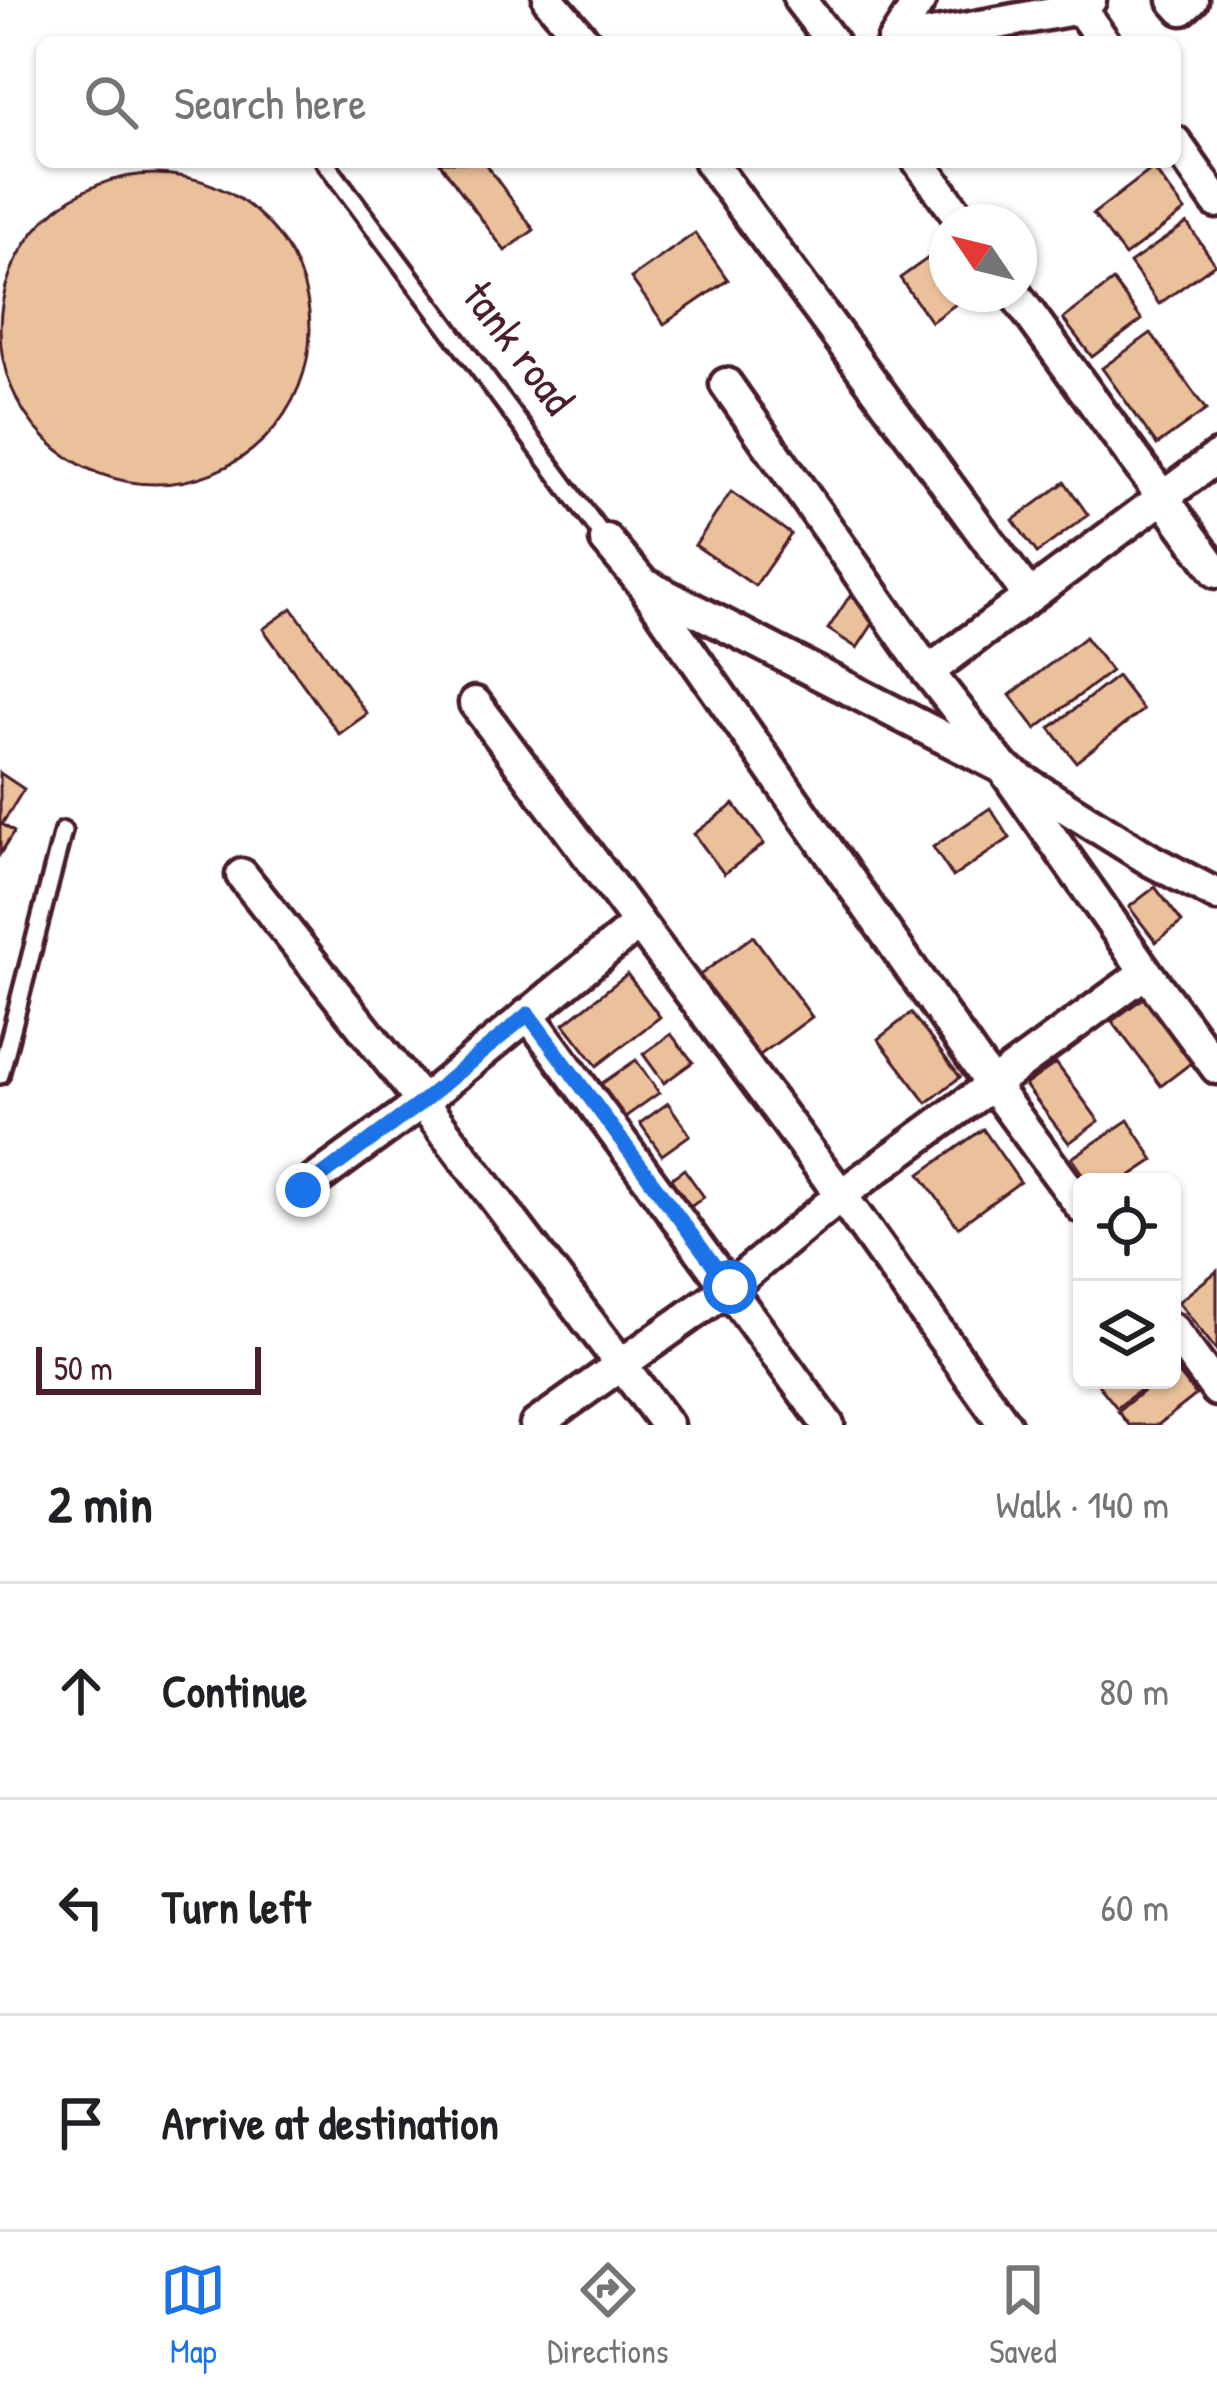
<!DOCTYPE html>
<meta charset="utf-8">
<style>
body{margin:0;font-family:"Patrick Hand",sans-serif;background:#f2f2f2;color:#202124}
.controls{position:absolute;right:36px;bottom:36px;display:grid;overflow:hidden;border-radius:18px;box-shadow:0 3px 9px #0004}
.controls button{width:108px;height:108px;display:grid;place-items:center;padding:0;border:0;border-bottom:3px solid #e0e0e0;background:#fff;color:#202124;font:60px sans-serif}
.compass{position:absolute;left:929px;top:204px;width:108px;height:108px;border-radius:50%;background:#fff;box-shadow:0 3px 9px #0004;rotate:305deg}
.scale{position:absolute;left:36px;bottom:30px;width:225px;box-sizing:border-box;padding-left:12px;border:6px solid #4a1f2b;border-top:0;font-size:33px;line-height:42px;white-space:nowrap;color:#4a1f2b;-webkit-text-stroke:9px #fff;paint-order:stroke}
.stop{position:absolute;width:36px;height:36px;margin:-27px;border:9px solid #1a73e8;border-radius:50%;background:#fff}
.stop.end{background:#1a73e8;border-color:#fff;box-shadow:0 3px 12px #0008}
.list{margin:0;padding:0;list-style:none}
h2{display:flex;justify-content:space-between;align-items:center;height:156px;margin:0;padding:0 48px;font-size:51px}
h2 small{font-size:39px;font-weight:400;color:#757577}
.list li{display:grid;grid-template-columns:78px 1fr auto;gap:36px;align-items:center;box-sizing:border-box;height:216px;padding:0 48px;border-top:3px solid #e0e0e0}
.list b{display:block;font-size:45px;white-space:nowrap}
.list em{font-size:39px;font-style:normal;color:#757577}
.icon{flex:none;width:66px;height:66px;fill:none;stroke:currentColor;stroke-width:2;stroke-linecap:round;stroke-linejoin:round}
.map{position:relative;flex:none;width:1217px;height:1425px;overflow:hidden}
.search{position:absolute;background:#fff;box-shadow:0 3px 9px #0004;left:36px;right:36px;top:36px;height:132px;display:flex;align-items:center;gap:30px;box-sizing:border-box;padding:0 42px;border-radius:18px;color:#757577;font-size:45px}
.sheet{height:804px;background:#fff}
nav{display:flex;justify-content:space-around;align-items:center;box-sizing:border-box;height:168px;border-top:3px solid #e0e0e0;background:#fff;font-size:33px;color:#757577}
nav a{display:grid;justify-items:center;gap:6px}
nav .on{color:#1a73e8}
.map>svg:first-child{display:block}
</style>
<div class="map">
<svg width="1217" height="1425" viewBox="0 0 1217 1425">
<rect width="100%" height="100%" fill="#fff"/>
<filter id="ink" filterUnits="userSpaceOnUse"><feTurbulence type="fractalNoise" baseFrequency=".00833" numOctaves="2"/><feDisplacementMap in="SourceGraphic" scale="24" xChannelSelector="R" yChannelSelector="G"/><feConvolveMatrix kernelMatrix="1 2 1 2 8 2 1 2 1" color-interpolation-filters="sRGB"/></filter>
<g filter="url(#ink)">
<g fill="#eac19a" stroke="#4a1f2b" stroke-width="3">
<path d="M439,162H484L534,230L505,251Z"/>
<path d="M1153,168L1185,211L1125,256L1093,214Z"/>
<circle cx="155" cy="329" r="155"/>
<path d="M1187,223L1215,264L1159,304L1130,263Z"/>
<path d="M695,233L728,280L664,324L631,278Z"/>
<path d="M942,248L947,255V294H970L931,322L900,278Z"/>
<path d="M1113,281L1142,320L1092,357L1063,319Z"/>
<path d="M1151,333L1206,410L1157,445L1102,368Z"/>
<path d="M1065,482L1088,515L1037,553L1013,520Z"/>
<path d="M731,492L791,534L755,586L695,545Z"/>
<path d="M851,594L880,613L857,648L828,629Z"/>
<path d="M292,608L367,714L339,734L263,629Z"/>
<path d="M1085,637L1111,671L1036,729L1010,695Z"/>
<path d="M1117,676L1143,710L1076,762L1050,728Z"/>
<path d="M0,773L24,789L2,824L14,832L0,854Z"/>
<path d="M734,804L764,844L724,874L694,834Z"/>
<path d="M990,808L1010,838L953,877L933,847Z"/>
<path d="M1155,887L1182,922L1156,942L1129,907Z"/>
<path d="M753,936L812,1017L756,1058L697,977Z"/>
<path d="M627,974L660,1017L597,1066L564,1024Z"/>
<path d="M1147,995L1195,1060L1161,1086L1112,1021Z"/>
<path d="M911,1013L960,1077L927,1103L878,1039Z"/>
<path d="M671,1034L693,1062L664,1083L643,1054Z"/>
<path d="M636,1060L659,1093L621,1120L598,1086Z"/>
<path d="M1056,1063L1099,1121L1069,1143L1025,1085Z"/>
<path d="M668,1103L690,1135L662,1155L640,1123Z"/>
<path d="M1128,1120L1154,1160L1121,1182H1089L1072,1158Z"/>
<path d="M983,1129L1020,1182L958,1227L920,1174Z"/>
<path d="M684,1169L704,1197L685,1211L665,1183Z"/>
<path d="M1217,1271V1351L1178,1302Z"/>
<path d="M1174,1367L1196,1395L1158,1425H1129L1118,1411L1157,1380H1172Z"/>
<path d="M1101,1380H1153L1117,1408L1097,1383Z"/>
</g>
<g fill="none" stroke-linecap="round" stroke-linejoin="round">
<g stroke="#4a1f2b" stroke-width="24">
<g id="lane">
<path d="M325,162L606,540"/>
<path d="M0,1075L63,831"/>
</g>
</g>
<g stroke="#4a1f2b" stroke-width="39">
<g id="street">
<path d="M549,0L585,42"/>
<path d="M800,0L832,42"/>
<path d="M1174,0L1182,9L1192,0"/>
<path d="M1080,8L1104,42"/>
<path d="M893,42L1080,8L1090,0"/>
<path d="M893,42L920,0"/>
<path d="M1175,142L1217,202"/>
<path d="M710,162L1029,596"/>
<path d="M919,162L963,222"/>
<path d="M1015,294L1217,572"/>
<path d="M726,384L928,672L1003,768L1146,972L1217,1068"/>
<path d="M606,540L642,583L992,1085L1082,1207"/>
<path d="M648,586L1003,768L1152,861L1217,895"/>
<path d="M928,672L1217,457"/>
<path d="M475,703L841,1195L1005,1425"/>
<path d="M242,875L422,1102L667,1425"/>
<path d="M528,1014L828,1425"/>
<path d="M303,1189L422,1102L638,924"/>
<path d="M1172,1329L1217,1390"/>
<path d="M536,1425L730,1287L841,1195L1146,972"/>
</g>
</g>
<use href="#lane" stroke="#fff" stroke-width="15"/>
<use href="#street" stroke="#fff" stroke-width="30"/>
</g>
</g>
<g fill="none" stroke-linecap="round" stroke-linejoin="round" filter="url(#ink)">
<path stroke="#1a73e8" stroke-width="15" d="M303,1190L422,1102L528,1014L730,1287"/>
</g>
<g text-anchor="middle" stroke-width="12" stroke-linejoin="round" paint-order="stroke">
<g font-size="45" fill="#4a1f2b" stroke="#fff">
<text transform="translate(519 347) rotate(53)" y="16">tank road</text>
</g>
</g>
</svg>
<div class="controls">
<button><svg class="icon" aria-label="locate" viewBox="0 0 24 24"><circle cx="12" cy="12" r="6"/><path d="M12 2v4M12 18v4M2 12h4M18 12h4"/></svg></button>
<button><svg class="icon" aria-label="layers" viewBox="0 0 24 24"><path d="M12 4l9 5-9 5-9-5zM3 14l9 5 9-5"/></svg></button>
</div>
<svg class="compass" viewBox="-18 -18 36 36"><path d="M0-13l5 13h-10z" fill="#e53935"/><path d="M0 13l5-13h-10z" fill="#757577"/></svg>
<div class="scale">50 m</div>
<div class="stop" style="left:730px;top:1287px"></div>
<div class="stop end" style="left:303px;top:1190px"></div>
<div class="search"><svg class="icon" aria-label="search" viewBox="0 0 24 24"><circle cx="10" cy="10" r="6"/><path d="M15 15l6 6"/></svg>Search here</div>
</div>
<section class="sheet">
<h2>2 min<small>Walk · 140 m</small></h2>
<ul class="list">
<li><svg class="icon" aria-label="ahead" viewBox="0 0 24 24"><path d="M12 20V5M6 11l6-6 6 6"/></svg><div><b>Continue</b></div><em>80 m</em></li>
<li><svg class="icon" aria-label="left" viewBox="0 0 24 24"><path d="M17 20v-9H6M10 6l-5 5 5 5"/></svg><div><b>Turn left</b></div><em>60 m</em></li>
<li><svg class="icon" aria-label="arrive" viewBox="0 0 24 24"><path d="M6 21V4h12l-3 4 3 4H6"/></svg><div><b>Arrive at destination</b></div></li>
</ul>
</section>
<nav>
<a class="on"><svg class="icon" aria-label="map" viewBox="0 0 24 24"><path d="M3 6l6-2 6 2 6-2v14l-6 2-6-2-6 2zM9 4v14M15 6v14"/></svg>Map</a>
<a><svg class="icon" aria-label="directions" viewBox="0 0 24 24"><path d="M12 3l9 9-9 9-9-9zM9 14v-3h6M13 9l2 2-2 2"/></svg>Directions</a>
<a><svg class="icon" aria-label="saved" viewBox="0 0 24 24"><path d="M7 4h10v16l-5-4-5 4z"/></svg>Saved</a>
</nav>
